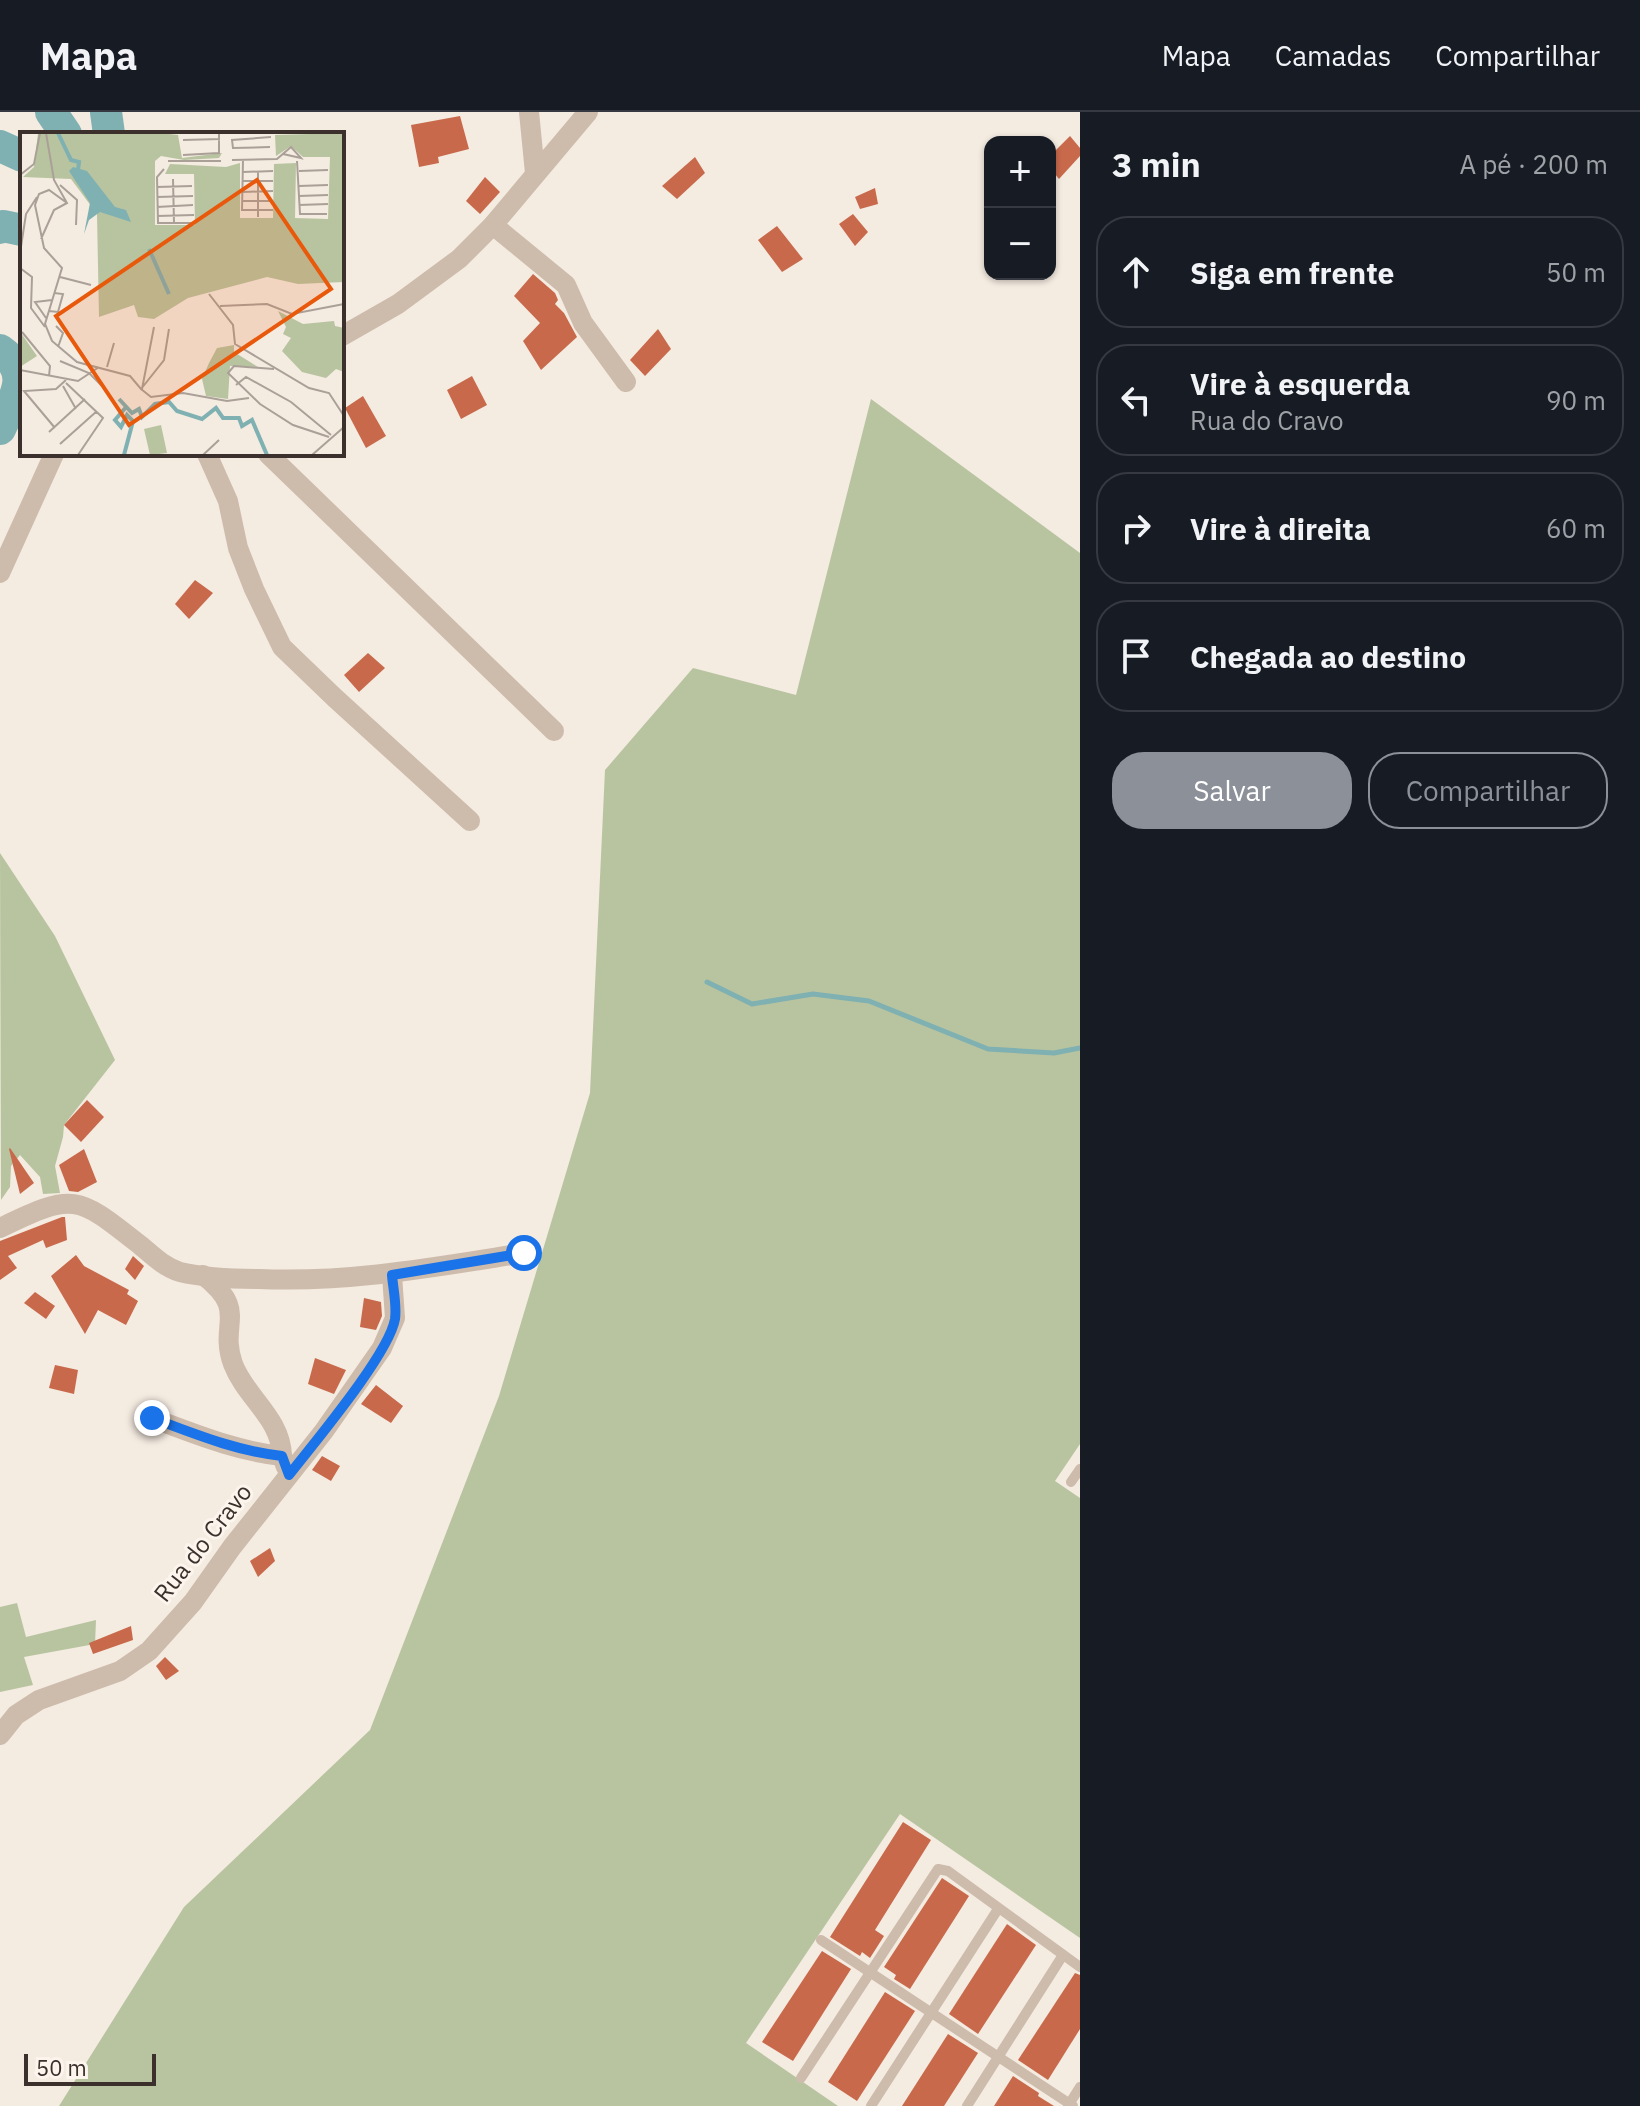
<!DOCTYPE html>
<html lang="pt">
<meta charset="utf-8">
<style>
body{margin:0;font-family:"IBM Plex Sans",sans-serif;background:#20242c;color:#f1f3f6}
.controls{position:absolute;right:24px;top:24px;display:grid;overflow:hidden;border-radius:16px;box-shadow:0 2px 6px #0004}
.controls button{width:72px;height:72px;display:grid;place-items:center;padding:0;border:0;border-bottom:2px solid #363941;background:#171b24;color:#f1f3f6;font:40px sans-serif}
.scale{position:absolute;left:24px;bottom:20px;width:132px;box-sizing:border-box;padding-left:8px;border:4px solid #3b302b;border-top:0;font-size:22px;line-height:28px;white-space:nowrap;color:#3b302b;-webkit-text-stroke:6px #fbf5ee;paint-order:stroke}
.stop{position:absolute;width:24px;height:24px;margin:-18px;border:6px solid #1a73e8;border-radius:50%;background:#fff}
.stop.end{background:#1a73e8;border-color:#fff;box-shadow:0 2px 8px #0008}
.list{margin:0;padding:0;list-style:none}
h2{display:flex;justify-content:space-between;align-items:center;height:104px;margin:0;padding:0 32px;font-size:34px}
h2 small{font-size:26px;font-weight:400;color:#9ea1a6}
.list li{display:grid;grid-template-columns:52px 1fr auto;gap:24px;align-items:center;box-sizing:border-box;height:112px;margin:0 16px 16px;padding:0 16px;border:2px solid #363941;border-radius:32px}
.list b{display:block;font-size:30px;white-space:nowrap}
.list p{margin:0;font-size:26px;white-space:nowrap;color:#9ea1a6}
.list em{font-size:26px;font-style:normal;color:#9ea1a6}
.actions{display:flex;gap:16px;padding:24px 32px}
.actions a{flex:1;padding:18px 0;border:2px solid #8c9099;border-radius:32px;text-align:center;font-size:28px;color:#8c9099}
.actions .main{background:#8c9099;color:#fff}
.icon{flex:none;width:44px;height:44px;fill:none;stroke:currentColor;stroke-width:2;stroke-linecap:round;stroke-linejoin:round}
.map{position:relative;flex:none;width:1080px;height:1994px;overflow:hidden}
header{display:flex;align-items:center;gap:48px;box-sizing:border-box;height:112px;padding:0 40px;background:#171b24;border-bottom:2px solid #363941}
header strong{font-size:38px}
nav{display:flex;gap:44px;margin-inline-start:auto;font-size:28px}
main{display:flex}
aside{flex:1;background:#171b24}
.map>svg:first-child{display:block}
</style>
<header>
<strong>Mapa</strong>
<nav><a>Mapa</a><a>Camadas</a><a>Compartilhar</a></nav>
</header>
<main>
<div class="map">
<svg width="1080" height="1994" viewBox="0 0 1080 1994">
<rect width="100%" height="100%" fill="#f4ebe1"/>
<g fill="#b8c4a0">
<path d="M871,287L1080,441V1332L1055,1369L1080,1386V1826L900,1702L746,1931L838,1994H59L184,1795L370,1618L499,1284L590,981L605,658L693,556L796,583Z"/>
<path d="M0,741L55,824L115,948L64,1013L63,1025L55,1054L60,1081L43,1082L40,1065L20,1043L11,1054L10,1075L1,1088Z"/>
<path d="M17,1491L26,1525L96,1508L95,1532L24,1545L33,1573L0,1580V1495Z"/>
</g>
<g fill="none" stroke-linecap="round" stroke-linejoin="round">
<path stroke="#7fb0b2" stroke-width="5" d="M707,870L752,892L813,882L869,889L988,937L1054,941L1080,936"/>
<g stroke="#7fb0b2" stroke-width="32">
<path d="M51,0L66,22"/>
<path d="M106,0L109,22"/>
<path d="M0,34L22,44"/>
<path d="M0,116L3,114L22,118"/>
<path d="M0,238C34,262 13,287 0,317"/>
</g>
</g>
<g fill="#c8694b">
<path d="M460,4L469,37L438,45L439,51L419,55L411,13Z"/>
<path d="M1070,24L1080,36V44L1059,67L1050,56V44Z"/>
<path d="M695,45L705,61L677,87L662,74Z"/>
<path d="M485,65L500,80L480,102L466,89Z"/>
<path d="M875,76L878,92L860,97L855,85Z"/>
<path d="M853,102L868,120L855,134L839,112Z"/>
<path d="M777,114L803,147L782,160L758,128Z"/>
<path d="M533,162L555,181L558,188L555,192L564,201L577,225L541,258L523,229L540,211L514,184Z"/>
<path d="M658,217L671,237L645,264L630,248Z"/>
<path d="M472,264L487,293L461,307L447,278Z"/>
<path d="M363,284L386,324L366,336L345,296Z"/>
<path d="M195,468L213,481L189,507L175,492Z"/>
<path d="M368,541L385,556L359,580L344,563Z"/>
<path d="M87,988L104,1005L81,1030L64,1013Z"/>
<path d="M10,1036L34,1071L20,1082L9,1037Z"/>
<path d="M84,1037L97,1070L78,1080L69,1079L59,1053Z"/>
<path d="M62,1105H65L67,1128L46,1136L43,1128L8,1144L17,1156L0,1168V1129Z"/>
<path d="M76,1143L84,1154L129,1178L127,1182L138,1189L126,1213L98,1198L85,1222L51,1164Z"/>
<path d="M133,1144L144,1154L135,1168L125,1157Z"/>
<path d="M35,1180L55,1194L46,1207L24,1191Z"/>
<path d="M364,1186L381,1190L382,1204L376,1218L360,1215Z"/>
<path d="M315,1246L346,1258L334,1282L308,1272Z"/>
<path d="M55,1253L78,1258L74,1282L49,1276Z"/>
<path d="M376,1273L403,1294L391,1311L361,1292Z"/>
<path d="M322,1344L340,1354L331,1369L312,1358Z"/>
<path d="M270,1436L275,1449L258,1465L250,1449Z"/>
<path d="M131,1514L133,1528L93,1542L89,1531Z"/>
<path d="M165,1545L179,1559L166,1568L156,1554Z"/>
<path d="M903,1710L931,1728L875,1818L884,1824L870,1846L862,1840L860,1844L830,1825Z"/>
<path d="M942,1766L969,1784L910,1877L894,1867L896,1863L884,1855Z"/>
<path d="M1007,1812L1036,1833L978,1922L949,1902Z"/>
<path d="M822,1839L851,1857L793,1949L762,1930Z"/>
<path d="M1075,1861L1080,1863V1917L1048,1968L1018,1948Z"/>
<path d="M885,1880L915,1899L857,1989L828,1970Z"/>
<path d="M948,1922L978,1941L953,1980L944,1994H902Z"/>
<path d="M1013,1964L1039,1981L1038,1984L1054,1994H994Z"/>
</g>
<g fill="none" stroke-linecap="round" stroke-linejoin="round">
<g stroke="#cdbbac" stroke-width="10">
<path d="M1071,1370L1080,1357"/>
<path d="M821,1828L1073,1994"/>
<path d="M801,1966L938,1757L948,1759L1080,1855"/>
<path d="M871,1994L998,1797"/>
<path d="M967,1994L1063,1843"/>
<path d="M1068,1994L1080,1975"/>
</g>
<g stroke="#cdbbac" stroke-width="20">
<path d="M529,0L535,61"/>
<path d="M493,113L566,173L583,211L626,270"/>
<path d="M342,224L398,192L459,147L493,113L588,0"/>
<path d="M207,342L228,389L238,436L254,477L282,535L335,586L470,709"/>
<path d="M268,342L554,619"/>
<path d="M0,461L54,342"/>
<path d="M0,1116C74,1080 77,1083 140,1133C152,1143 164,1155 180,1160C205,1166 233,1167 259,1167C349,1171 435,1155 524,1141"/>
<path d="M203,1163C250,1200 218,1210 233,1252C246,1286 281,1306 282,1344"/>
<path d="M152,1306C195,1322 236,1339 282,1344L286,1355"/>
<path d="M0,1623L16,1603L39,1588L120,1559L149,1539L193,1490L232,1435L324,1319L382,1236L395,1206L392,1163"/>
</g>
</g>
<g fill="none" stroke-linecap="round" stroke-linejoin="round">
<path stroke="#1a73e8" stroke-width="10" d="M152,1306C195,1322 236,1339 282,1344L289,1363C314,1331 389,1242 395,1207C397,1193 393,1176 392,1163L524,1141"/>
</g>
<g text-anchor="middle" stroke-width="6" stroke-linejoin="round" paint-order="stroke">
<g font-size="24" fill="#3b302b" stroke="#fbf5ee">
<text transform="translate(203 1431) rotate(-52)" y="8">Rua do Cravo</text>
</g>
</g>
<g transform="translate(20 20)">
<rect width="324" height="324" fill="#f4ebe1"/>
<path d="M18,1H141L158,3L162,26L202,21L199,26L164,28L141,24L135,29V93H175L174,42H145L150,32L206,35L220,31V86H253L254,32L276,31L275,86L308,87L310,25H283L271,14L256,24L255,3L323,1L324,150L278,152L247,145L168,166L134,187L118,185L114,173L79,185L77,82L51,47L3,45L14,35ZM258,179L283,192L314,189L315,194L324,196V240L316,237L306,246L282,240L262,219L271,206L263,202L266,195ZM1,201L17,224L0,235V201ZM214,213V220L238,235L210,234L208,267L186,264L182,247L189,231L197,216ZM141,293L147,321L130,323L124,297Z" fill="#b8c4a0"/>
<path d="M53,35L67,39L95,75L106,78L111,90L80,80L69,88L64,102L70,71L49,39Z" fill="#7fb0b2"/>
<path fill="none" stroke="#7fb0b2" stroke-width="4" d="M38,1L51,28L59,30L58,38M129,117L149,162M99,267L112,281L119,277L122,285L135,272L149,270L157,279L182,287L196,276L203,286H219L222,294L232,288L247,323M104,323L113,289L107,283L101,295L95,288L107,274"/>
<path fill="none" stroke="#aaa098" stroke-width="2" d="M163,8L200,7M250,15L213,16L212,8L251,5M163,23L199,21V1M212,28L257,27L271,15L281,26L263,22M223,28L222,78H253M148,29H201M277,29L280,82H307M144,37L137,45L138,91H175M238,39V85M279,39L308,38M223,40L253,39M0,43L14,32L20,1M153,47L154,91M223,49H253M40,53L57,68L56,93M279,54L308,53M137,55L172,54M223,60L253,59M279,64L308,63M137,65L173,64M223,69H253M47,71L29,58L19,62L15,73L24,116L42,136L25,192L32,209L57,230L110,244L121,257L144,228L149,197M279,73L308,72M137,75L173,73M137,84L174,83M21,107L34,78L47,71L34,48L26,1M0,121L6,82L17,65M0,136L12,145L11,176L25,195M40,145L71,153M189,162L213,193L215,212L289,256L309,261L324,284M200,174L247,172L272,182L324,172M29,179L38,180L43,162L34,161M26,186L15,170L32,168M36,194L43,201L38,215M2,200L30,234L29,244M40,229L69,241L82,254M87,235L94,211M254,237L214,234L208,241L240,272L273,293L309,305M0,238L58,249L79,235M46,251L83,286L58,323M216,253L226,245L271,270L311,303M43,254L56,277M121,257L131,265L163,261L207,269L229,266M122,257L134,195M35,296L4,259L36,257L46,248M29,300L65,267M40,312L77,279M155,323H183L199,308M292,323L324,295"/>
<path fill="#e8590c" fill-opacity="0.15" stroke="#e8590c" stroke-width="4" d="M237,48L311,157L109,293L36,184Z"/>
<rect width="324" height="324" fill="none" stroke="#3b302b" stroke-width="4"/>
</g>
</svg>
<div class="controls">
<button>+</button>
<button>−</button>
</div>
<div class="scale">50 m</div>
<div class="stop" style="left:524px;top:1141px"></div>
<div class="stop end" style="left:152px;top:1306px"></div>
</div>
<aside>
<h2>3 min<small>A pé · 200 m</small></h2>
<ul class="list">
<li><svg class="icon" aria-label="ahead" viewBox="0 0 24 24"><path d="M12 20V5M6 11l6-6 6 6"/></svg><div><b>Siga em frente</b></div><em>50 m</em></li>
<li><svg class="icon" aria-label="left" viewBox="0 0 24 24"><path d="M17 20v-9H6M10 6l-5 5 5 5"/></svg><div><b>Vire à esquerda</b><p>Rua do Cravo</p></div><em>90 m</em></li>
<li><svg class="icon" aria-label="right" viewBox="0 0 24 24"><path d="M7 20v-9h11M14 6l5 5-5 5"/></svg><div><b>Vire à direita</b></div><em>60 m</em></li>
<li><svg class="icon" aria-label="arrive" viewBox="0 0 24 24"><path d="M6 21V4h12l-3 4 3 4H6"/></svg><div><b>Chegada ao destino</b></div></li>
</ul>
<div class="actions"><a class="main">Salvar</a><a>Compartilhar</a></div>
</aside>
</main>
